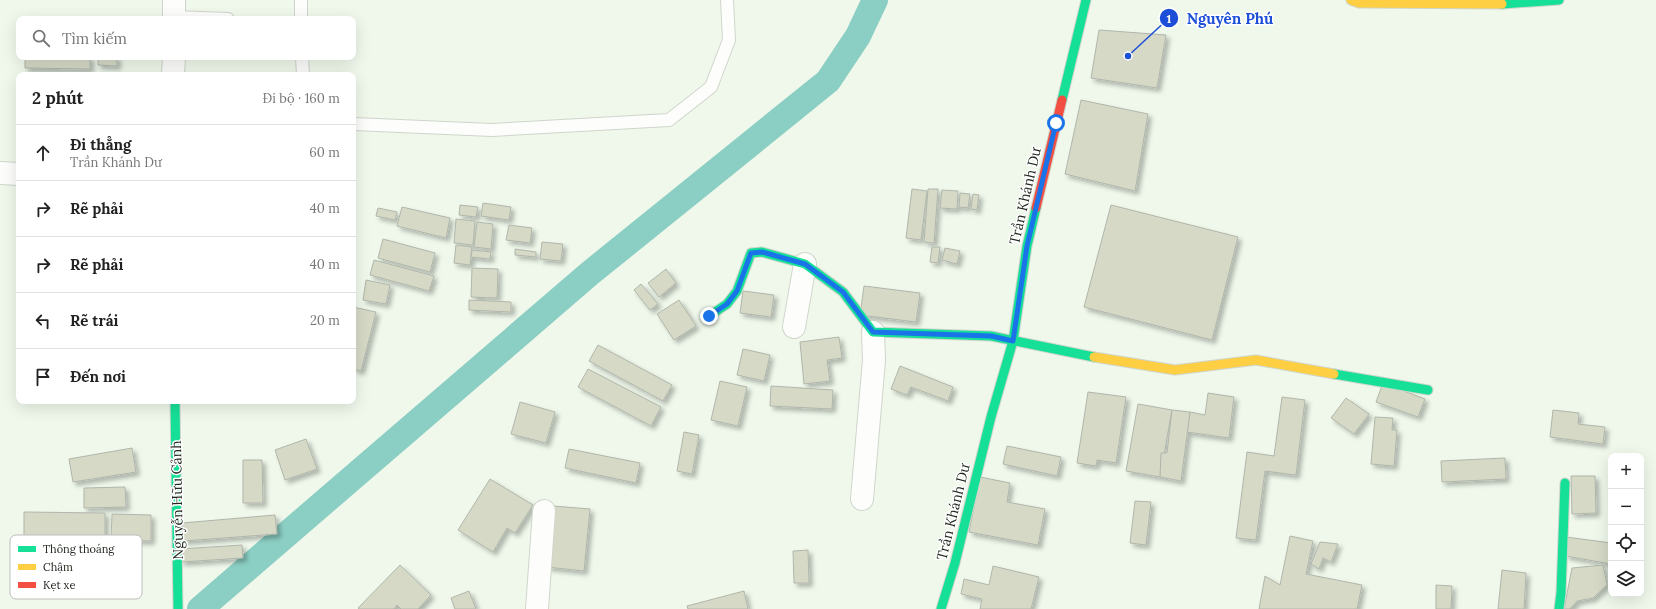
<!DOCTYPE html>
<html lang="vi">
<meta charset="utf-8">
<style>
body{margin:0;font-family:Lora,serif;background:#f2f2f2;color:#222}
.controls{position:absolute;right:12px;bottom:12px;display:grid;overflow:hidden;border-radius:8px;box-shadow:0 4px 16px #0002}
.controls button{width:36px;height:36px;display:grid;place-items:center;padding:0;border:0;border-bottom:1px solid #e0e0e0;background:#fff;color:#222;font:20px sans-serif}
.stop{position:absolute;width:12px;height:12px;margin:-9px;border:3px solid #1a73e8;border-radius:50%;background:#fff}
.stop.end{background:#1a73e8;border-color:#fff;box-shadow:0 1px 4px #0008}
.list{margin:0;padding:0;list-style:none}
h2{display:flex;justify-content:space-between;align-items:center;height:52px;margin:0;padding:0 16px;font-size:17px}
h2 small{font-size:13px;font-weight:400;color:#767676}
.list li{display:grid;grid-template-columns:26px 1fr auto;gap:12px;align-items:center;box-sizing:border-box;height:56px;padding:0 16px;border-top:1px solid #e0e0e0}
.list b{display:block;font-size:15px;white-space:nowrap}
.list p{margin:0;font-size:13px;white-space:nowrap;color:#767676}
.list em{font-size:13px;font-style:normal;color:#767676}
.icon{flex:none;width:22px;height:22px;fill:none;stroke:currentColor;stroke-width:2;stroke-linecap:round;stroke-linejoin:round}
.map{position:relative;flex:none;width:1656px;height:609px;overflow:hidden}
.search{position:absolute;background:#fff;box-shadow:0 4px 16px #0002;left:16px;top:16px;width:340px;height:44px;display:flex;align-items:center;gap:10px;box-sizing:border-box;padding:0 14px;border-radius:8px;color:#767676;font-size:15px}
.panel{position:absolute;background:#fff;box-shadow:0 4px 16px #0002;left:16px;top:72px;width:340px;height:332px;border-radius:8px}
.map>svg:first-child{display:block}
</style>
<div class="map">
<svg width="1656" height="609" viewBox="0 0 1656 609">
<defs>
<filter id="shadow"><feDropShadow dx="3.5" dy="3.5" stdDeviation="2" flood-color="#0004"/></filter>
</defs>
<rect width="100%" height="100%" fill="#eff8eb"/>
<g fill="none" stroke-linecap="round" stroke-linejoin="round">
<path stroke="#8bcec3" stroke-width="26" d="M200,609L589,274L828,81L858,36L875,0"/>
</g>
<g fill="#d5d9c6" stroke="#b1b6ab" filter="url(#shadow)">
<path d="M1099,30L1166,35L1157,88L1091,78Z"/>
<path d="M25,57H90V69L25,68Z"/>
<path d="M98,57H117V66L98,65Z"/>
<path d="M1081,100L1148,114L1135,191L1065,174Z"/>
<path d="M912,189L927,191L921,240L906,238Z"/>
<path d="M928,189H938L934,243L924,242Z"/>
<path d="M942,190L958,191L957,209L940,208Z"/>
<path d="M960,193L970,194L968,208L959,207Z"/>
<path d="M973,194L979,195L977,210L971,209Z"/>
<path d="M483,203L511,207L509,220L481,216Z"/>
<path d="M460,205L478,207L476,217L459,215Z"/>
<path d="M1111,205L1238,237L1212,340L1084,307Z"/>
<path d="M402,207L450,218L446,238L397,226Z"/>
<path d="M378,208L397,212L395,220L376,216Z"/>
<path d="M456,219L475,221L473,245L454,243Z"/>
<path d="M477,222L493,224L491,249L474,247Z"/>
<path d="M509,225L532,228L530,243L506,240Z"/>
<path d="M383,239L435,253L430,272L378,258Z"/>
<path d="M542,242L563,244L561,261L540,259Z"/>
<path d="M456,245L472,247L470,265L454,263Z"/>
<path d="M932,247H940L938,263L930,262Z"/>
<path d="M945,248L960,251L957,264L942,260Z"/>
<path d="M515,249L536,252V257L515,255Z"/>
<path d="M472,250L491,252L490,259L471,257Z"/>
<path d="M374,260L434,276L429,291L370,275Z"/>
<path d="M472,268L498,269L497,298L471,297Z"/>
<path d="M666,269L676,283L659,297L648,283Z"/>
<path d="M366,280L390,285L386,304L363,300Z"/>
<path d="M641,284L658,304L650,310L634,290Z"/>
<path d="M864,286L920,293L916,322L860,315Z"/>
<path d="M743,291L774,295L771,317L740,313Z"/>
<path d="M469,300L511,302V312L469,310Z"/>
<path d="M679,300L696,326L674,340L657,314Z"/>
<path d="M353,307L376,312L361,371L353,369Z"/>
<path d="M839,337L842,358L827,360L830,381L804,384L800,342Z"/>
<path d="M598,345L672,385L663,401L589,361Z"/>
<path d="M743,349L770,355L764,381L737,375Z"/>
<path d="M900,366L953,387L948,401L911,387L907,395L891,389Z"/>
<path d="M588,369L661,407L651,426L578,387Z"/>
<path d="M720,381L747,387L738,426L711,420Z"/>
<path d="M1383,383L1425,399L1418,417L1376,402Z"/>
<path d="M771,386L833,390L832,409L770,406Z"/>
<path d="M1088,392L1126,397L1116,463L1097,460L1096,466L1077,463Z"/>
<path d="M1208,393L1234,397L1229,438L1187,432L1190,412L1205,415Z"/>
<path d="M1282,397L1305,400L1296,475L1265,471L1256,540L1236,538L1247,452L1274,456Z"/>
<path d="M1346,398L1369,414L1354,434L1331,418Z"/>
<path d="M520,402L555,412L546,443L511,434Z"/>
<path d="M1138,404L1172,410L1160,477L1126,471Z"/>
<path d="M1172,410L1190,412L1181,481L1160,477L1161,453H1167Z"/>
<path d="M1553,410L1579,413L1578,424L1605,427L1603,444L1550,437Z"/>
<path d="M1375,417L1393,418L1392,430H1397L1394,466L1371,464Z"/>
<path d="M684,432L699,435L692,474L677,471Z"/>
<path d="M306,439L317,469L285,480L275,450Z"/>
<path d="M1007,446L1061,457L1057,476L1003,464Z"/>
<path d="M132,448L136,472L73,482L69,459Z"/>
<path d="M569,449L640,463L636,483L565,468Z"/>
<path d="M1505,458L1506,479L1442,482L1441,461Z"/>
<path d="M243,460H262L263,503H243Z"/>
<path d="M1571,476H1595L1596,513L1572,514Z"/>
<path d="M980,477L1010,483L1007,502L1045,509L1038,545L969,532Z"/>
<path d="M490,479L533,505L515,533L507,528L493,552L458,530Z"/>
<path d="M125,487L126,507L84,508V488Z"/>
<path d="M1135,501L1151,502L1146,545L1130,543Z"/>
<path d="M553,506L590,509L584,571L547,567Z"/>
<path d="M24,512L105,513V542L24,541Z"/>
<path d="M112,514L151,515V541L111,540Z"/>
<path d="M275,515L277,534L183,541L182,523Z"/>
<path d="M1290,536L1313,541L1306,574L1362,585L1357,609H1259L1265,576L1280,585Z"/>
<path d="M1566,537L1611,543V564L1566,556Z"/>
<path d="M1320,542L1338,544L1331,562L1323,558L1319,569L1311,564Z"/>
<path d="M242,545L243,558L181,562L180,549Z"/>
<path d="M808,550L809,583H794L793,551Z"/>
<path d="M400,565L431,595L418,609H401L397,605L394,609H359L358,608Z"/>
<path d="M1603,565L1607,585L1593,598L1577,601L1570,609H1564L1572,568Z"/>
<path d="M993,566L1039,577L1031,609H980L982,599L961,594L964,579L989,585Z"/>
<path d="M1502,570L1526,573L1524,609H1498Z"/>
<path d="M1436,585L1452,586L1451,609H1436Z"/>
<path d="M469,591L476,609H455L451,598Z"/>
<path d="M744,591L748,609H688L687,606Z"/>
</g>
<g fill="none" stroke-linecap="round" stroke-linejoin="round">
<g stroke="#cfd5cb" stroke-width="14">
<g id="lane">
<path d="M174,17L228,19"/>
<path d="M301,19V0"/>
<path d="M302,57L303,75"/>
<path d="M353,124L492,130L669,120L711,87L729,40L727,0"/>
</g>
</g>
<g stroke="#cfd5cb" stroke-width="24">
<g id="street">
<path d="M174,0V19"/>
<path d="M173,75L174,57"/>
<path d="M0,173L19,174"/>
<path d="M794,327L805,264"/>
<path d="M862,499L874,360L873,332"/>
<path d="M537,609L544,511"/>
</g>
</g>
<g stroke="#cfd5cb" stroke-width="11">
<g id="fast">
<path d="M1502,4L1559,0"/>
<path d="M1062,100L1086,0"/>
<path d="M709,316L727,304L737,291L751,253L762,252L805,264L843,292L873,332L991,336L1094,357"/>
<path d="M1334,374L1428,390"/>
<path d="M175,401L178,609"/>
<path d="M941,609L955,563L991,417L1013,341L1027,246L1036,208"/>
<path d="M1559,609L1561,593L1565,483"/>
</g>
</g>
<g stroke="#cfd5cb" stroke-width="11">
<g id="slow">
<path d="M1351,0L1359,3L1502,4"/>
<path d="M1094,357L1175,370L1256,360L1334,374"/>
</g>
</g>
<g stroke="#cfd5cb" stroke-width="11">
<path id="jam" d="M1036,208L1062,100"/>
</g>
<use href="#lane" stroke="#fdfefc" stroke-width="12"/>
<use href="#street" stroke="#fdfefc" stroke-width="22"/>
<use href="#fast" stroke="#16e098" stroke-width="9"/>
<use href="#slow" stroke="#ffcf43" stroke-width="9"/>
<use href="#jam" stroke="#f24e42" stroke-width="9"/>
</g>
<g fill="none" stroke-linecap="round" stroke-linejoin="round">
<path stroke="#1a73e8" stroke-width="5" d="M709,316L727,304L737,291L751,253L762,252L805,264L843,292L873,332L991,336L1013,341L1027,246L1056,123"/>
</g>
<g text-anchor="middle" stroke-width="3" stroke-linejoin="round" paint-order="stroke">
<g font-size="14" fill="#20261d" stroke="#fff">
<text transform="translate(1025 196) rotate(-77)" y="5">Trần Khánh Dư</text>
<text transform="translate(177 500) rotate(-91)" y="5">Nguyễn Hữu Cảnh</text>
<text transform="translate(953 512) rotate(-76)" y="5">Trần Khánh Dư</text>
</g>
</g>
<rect x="10" y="535" width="132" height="64" rx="6" fill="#fff" stroke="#bcbebb" stroke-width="1"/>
<rect x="18" y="546" width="18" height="6" fill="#16e098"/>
<rect x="18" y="564" width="18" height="6" fill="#ffcf43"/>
<rect x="18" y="582" width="18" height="6" fill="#f24e42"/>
<g font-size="11" fill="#20261d">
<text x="43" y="553">Thông thoáng</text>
<text x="43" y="571">Chậm</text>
<text x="43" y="589">Kẹt xe</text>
</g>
<path fill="none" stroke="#1d4ed8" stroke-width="1.5" d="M1128 56L1169 18"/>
<g fill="#1d4ed8" stroke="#fff" stroke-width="1.5">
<circle cx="1128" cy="56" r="4"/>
<circle cx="1169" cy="18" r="10"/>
</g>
<g font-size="12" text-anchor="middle" font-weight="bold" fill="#fff">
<text x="1169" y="23">1</text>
</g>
<g font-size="15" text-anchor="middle" font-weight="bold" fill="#1d4ed8" stroke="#fff" stroke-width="3" stroke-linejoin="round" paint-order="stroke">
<text x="1230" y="24">Nguyên Phú</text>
</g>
</svg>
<div class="controls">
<button>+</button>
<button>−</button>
<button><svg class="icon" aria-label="locate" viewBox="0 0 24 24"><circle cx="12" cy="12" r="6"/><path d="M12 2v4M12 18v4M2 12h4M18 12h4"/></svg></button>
<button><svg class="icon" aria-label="layers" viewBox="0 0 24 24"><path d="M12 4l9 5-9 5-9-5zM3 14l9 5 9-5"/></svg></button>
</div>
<div class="stop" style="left:1056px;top:123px"></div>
<div class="stop end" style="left:709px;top:316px"></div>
<div class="search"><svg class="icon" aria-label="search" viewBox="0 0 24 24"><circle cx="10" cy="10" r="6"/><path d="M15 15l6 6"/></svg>Tìm kiếm</div>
<section class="panel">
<h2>2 phút<small>Đi bộ · 160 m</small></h2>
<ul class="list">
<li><svg class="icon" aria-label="ahead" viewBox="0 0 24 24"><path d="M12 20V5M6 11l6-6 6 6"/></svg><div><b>Đi thẳng</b><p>Trần Khánh Dư</p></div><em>60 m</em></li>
<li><svg class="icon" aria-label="right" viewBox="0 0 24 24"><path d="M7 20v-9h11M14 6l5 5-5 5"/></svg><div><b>Rẽ phải</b></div><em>40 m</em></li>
<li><svg class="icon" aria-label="right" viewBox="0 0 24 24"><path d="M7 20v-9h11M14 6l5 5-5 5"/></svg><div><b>Rẽ phải</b></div><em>40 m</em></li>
<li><svg class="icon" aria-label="left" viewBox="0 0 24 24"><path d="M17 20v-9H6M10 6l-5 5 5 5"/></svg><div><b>Rẽ trái</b></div><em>20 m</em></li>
<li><svg class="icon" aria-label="arrive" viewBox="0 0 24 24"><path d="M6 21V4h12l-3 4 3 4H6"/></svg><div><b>Đến nơi</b></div></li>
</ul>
</section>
</div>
